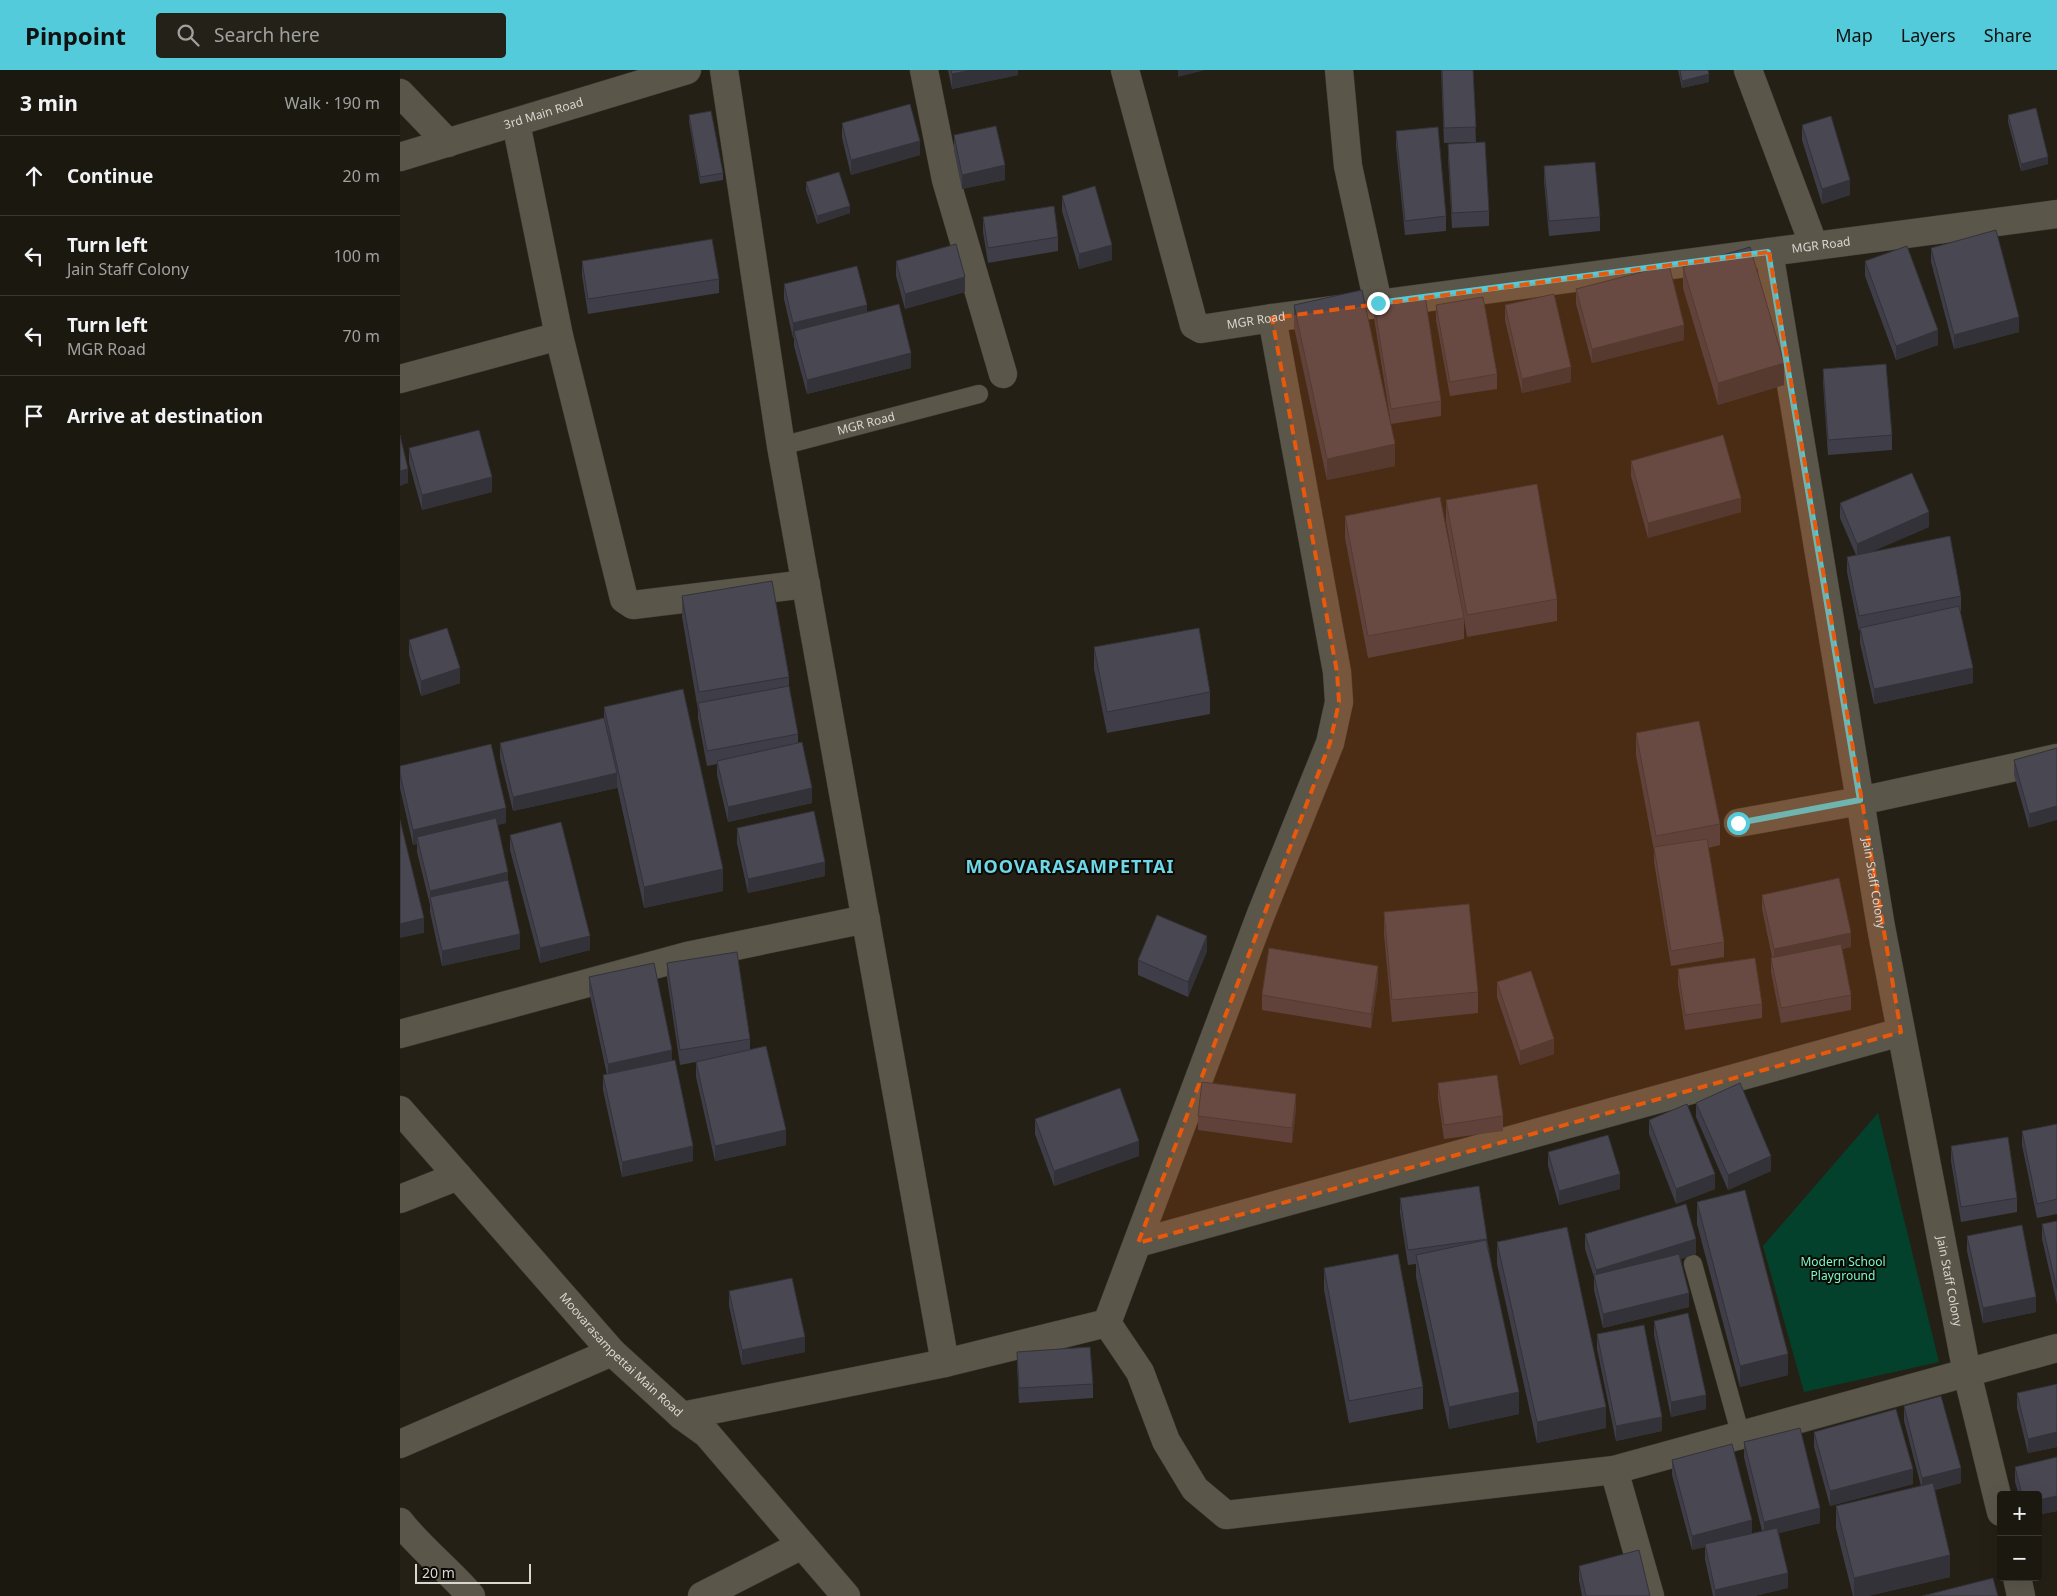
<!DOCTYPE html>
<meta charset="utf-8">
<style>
body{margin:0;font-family:"Noto Sans",sans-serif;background:#242119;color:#f1f3f6}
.controls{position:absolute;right:15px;bottom:15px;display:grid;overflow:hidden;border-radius:5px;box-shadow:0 5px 20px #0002}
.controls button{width:45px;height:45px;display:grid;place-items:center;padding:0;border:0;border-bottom:1px solid #393730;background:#1b1810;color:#f1f3f6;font:25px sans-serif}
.scale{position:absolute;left:15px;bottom:12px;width:116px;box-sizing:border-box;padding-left:5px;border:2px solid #dad7d0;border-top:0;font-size:14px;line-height:18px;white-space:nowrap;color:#dad7d0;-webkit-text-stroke:4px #0c0a06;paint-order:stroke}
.stop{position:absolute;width:15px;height:15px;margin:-11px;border:4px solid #53cbda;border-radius:50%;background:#fff}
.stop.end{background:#53cbda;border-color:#fff;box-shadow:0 1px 5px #0008}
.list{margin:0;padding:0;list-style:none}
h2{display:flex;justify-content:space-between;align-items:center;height:65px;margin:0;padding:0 20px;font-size:21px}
h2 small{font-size:16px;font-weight:400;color:#a0a09f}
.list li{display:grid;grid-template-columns:32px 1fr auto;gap:15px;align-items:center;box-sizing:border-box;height:80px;padding:0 20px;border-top:1px solid #393730}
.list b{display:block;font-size:19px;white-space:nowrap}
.list p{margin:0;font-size:16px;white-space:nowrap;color:#a0a09f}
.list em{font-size:16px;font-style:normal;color:#a0a09f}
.icon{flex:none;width:28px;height:28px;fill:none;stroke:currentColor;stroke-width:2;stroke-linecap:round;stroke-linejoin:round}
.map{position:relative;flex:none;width:1657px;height:1526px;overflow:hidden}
header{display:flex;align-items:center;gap:30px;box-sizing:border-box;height:70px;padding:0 25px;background:#53cbda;color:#111}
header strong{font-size:24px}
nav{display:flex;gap:28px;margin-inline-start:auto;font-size:18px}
.search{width:350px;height:45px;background:#242119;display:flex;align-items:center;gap:12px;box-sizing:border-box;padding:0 18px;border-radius:5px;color:#a0a09f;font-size:19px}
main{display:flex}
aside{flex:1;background:#1b1810}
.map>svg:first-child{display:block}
</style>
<header>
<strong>Pinpoint</strong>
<div class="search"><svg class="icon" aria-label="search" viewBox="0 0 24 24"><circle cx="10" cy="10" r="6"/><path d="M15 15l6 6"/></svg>Search here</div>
<nav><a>Map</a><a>Layers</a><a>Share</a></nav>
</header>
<main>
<aside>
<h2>3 min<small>Walk · 190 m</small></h2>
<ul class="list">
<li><svg class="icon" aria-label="ahead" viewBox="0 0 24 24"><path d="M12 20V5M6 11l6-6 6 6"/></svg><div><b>Continue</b></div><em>20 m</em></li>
<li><svg class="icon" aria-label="left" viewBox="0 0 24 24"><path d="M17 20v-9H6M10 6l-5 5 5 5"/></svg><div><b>Turn left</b><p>Jain Staff Colony</p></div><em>100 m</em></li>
<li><svg class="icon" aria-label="left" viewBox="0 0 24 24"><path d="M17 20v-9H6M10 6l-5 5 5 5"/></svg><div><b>Turn left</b><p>MGR Road</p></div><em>70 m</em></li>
<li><svg class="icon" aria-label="arrive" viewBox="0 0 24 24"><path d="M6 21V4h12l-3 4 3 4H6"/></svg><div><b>Arrive at destination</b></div></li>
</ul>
</aside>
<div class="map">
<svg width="1657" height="1526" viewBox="0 0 1657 1526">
<rect width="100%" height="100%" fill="#242016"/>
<path fill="#04412d" d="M1478,1043L1539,1292L1404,1322L1363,1176Z"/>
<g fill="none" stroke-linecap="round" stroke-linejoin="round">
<g stroke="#3e3b34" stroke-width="19">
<g id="service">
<path id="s1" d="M381,376L579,324"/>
<path d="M1293,1194L1341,1366"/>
</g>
</g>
<g stroke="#3e3b34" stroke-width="29">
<g id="minor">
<path d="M324,0L381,376L545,1293"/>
<path d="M524,0L546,110L603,304"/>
<path id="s2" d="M725,0L794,255L801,259L872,248L1657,144"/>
<path d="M939,0L948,96L978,233"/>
<path d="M1348,0L1414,176"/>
<path d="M0,23L48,73"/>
<path d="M116,53L159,266L224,529L233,535L406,514"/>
<path id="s3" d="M1369,182L1481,857L1567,1303L1601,1442"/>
<path d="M0,309L159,266"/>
<path d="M1338,753L1460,731L1657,688"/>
<path d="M0,964L287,886L466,849"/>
<path d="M0,1129L58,1106"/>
<path d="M738,1173L1501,962"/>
<path d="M707,1253L861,844L930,673L939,632L937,602L872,248"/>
<path d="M282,1346L545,1293L707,1253L740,1302L766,1371L795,1419L826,1445L1214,1400L1657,1278"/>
<path d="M0,1374L212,1282"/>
<path d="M1214,1400L1250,1526"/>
<path d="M0,1452C21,1479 49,1500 71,1526"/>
<path d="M1617,1507L1621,1526"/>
<path d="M302,1526L402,1475"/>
</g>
</g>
<g stroke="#3e3b34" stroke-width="29">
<g id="tertiary">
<path id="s4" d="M0,87L287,0"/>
<path id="s5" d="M0,1040L212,1282L282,1346L307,1364L446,1526"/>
</g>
</g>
<use href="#service" stroke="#5a564a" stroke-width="18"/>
<use href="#minor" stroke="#5a564a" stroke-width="28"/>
<use href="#tertiary" stroke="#5a564a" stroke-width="28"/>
</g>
<g fill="#3f3d47">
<path d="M548,0H618V5L552,19Z"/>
<path d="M1041,0H1073L1076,72L1044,73Z"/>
<path d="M1278,0H1308L1309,12L1282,18Z"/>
<path d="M289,45L323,103V110L300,114L289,52Z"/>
<path d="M1608,45L1648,94L1621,101L1608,52Z"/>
<path d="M442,53L520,85L451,105L442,68Z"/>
<path d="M1402,55L1450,125L1422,134L1402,70Z"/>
<path d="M996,61L1046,146V161L1005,165L996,76Z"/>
<path d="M554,65L605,110L562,119L554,80Z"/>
<path d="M1048,74L1089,141V156L1052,158L1048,88Z"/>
<path d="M1144,96L1200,147V161L1149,166L1144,111Z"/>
<path d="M406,112L450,143L417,154L406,120Z"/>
<path d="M662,126L712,190L679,199L662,141Z"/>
<path d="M583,147L658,167V181L588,193L583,162Z"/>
<path d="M1531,178L1619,262L1554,279L1531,192Z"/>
<path d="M182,191L319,209V223L188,244L182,205Z"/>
<path d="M496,191L565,222L505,239L496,206Z"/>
<path d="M1465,191L1538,275L1496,290L1465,206Z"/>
<path d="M1283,197L1384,315L1318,335L1283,218Z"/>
<path d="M384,214L467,242L511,298L407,324L394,276V268H393L384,229Z"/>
<path d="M1176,219L1284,270L1192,293L1176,234Z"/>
<path d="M974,233L1041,331V346L991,354L974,248Z"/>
<path d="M894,235L995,396L927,410L894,257Z"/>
<path d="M1036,235L1097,304V319L1050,326L1036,250Z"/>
<path d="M1105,235L1171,312L1122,323L1105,250Z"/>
<path d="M1423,299L1492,365V380L1428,385L1423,313Z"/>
<path d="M9,378L92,422L22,440L9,393Z"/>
<path d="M1231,391L1341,442L1248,468L1231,406Z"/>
<path d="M1046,430L1157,529V551L1067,567L1064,548V569L968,588L945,468V446L1062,540L1046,452Z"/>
<path d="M1440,433L1529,457L1471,482L1561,526V541H1560L1573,613L1474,634L1460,573V560L1459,561L1447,502V487L1456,485L1440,448Z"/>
<path d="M282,526L389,607V616L398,664V673L412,733L328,752L317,705V694L307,696L298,648V640L282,547Z"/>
<path d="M9,570L60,613L21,626L9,585Z"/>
<path d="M694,577L810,622V644L707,663L694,599Z"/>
<path d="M204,637L323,821L244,838L217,716V718L113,741L100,688V673L204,648Z"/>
<path d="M1236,663L1320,754V775L1308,778L1324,872V887L1271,896L1254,792V781L1236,685Z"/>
<path d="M1657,678L1629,758L1614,705V690Z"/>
<path d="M0,696L106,753L97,755L108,812L120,879L42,896L30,842V835L17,782V774L13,775L0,718Z"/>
<path d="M337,758L425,806L348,823L337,773Z"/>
<path d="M110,765L190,880L140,893L110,780Z"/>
<path d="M1362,825L1451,877L1442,879L1451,925V940L1381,953L1371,902V888L1372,887L1362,839Z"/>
<path d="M984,842L1078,922V943L992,952L984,864Z"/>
<path d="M807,881L788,927L738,905V890Z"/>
<path d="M267,893L350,969V980L386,1075L315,1091L296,1007V992L280,995L267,908Z"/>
<path d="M1278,899L1362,934V948L1285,960L1278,914Z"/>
<path d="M189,907L272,991L293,1091L222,1107L203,1020V1005H207L189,921Z"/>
<path d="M978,911L971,958L862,940V925Z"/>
<path d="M1097,912L1154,984L1120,995L1097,927Z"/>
<path d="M1038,1013L1103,1046V1061L1044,1069L1038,1028Z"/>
<path d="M1296,1033L1371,1101L1328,1120L1296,1047Z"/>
<path d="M896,1039L892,1073L798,1060V1046Z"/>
<path d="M635,1049L739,1086L654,1116L635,1064Z"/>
<path d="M1249,1050L1315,1119L1276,1134L1249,1064Z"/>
<path d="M1657,1054V1144L1637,1148L1622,1075V1061Z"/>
<path d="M1551,1076L1617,1128V1142L1561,1152L1551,1091Z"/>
<path d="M1148,1082L1220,1119L1159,1135L1148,1096Z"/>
<path d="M1000,1128L1087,1169L1119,1344L1049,1359L1016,1207V1194L1008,1195L1000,1143Z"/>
<path d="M1297,1132L1388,1305L1340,1317L1297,1154Z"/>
<path d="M1657,1151V1234L1642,1169V1154Z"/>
<path d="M1185,1164L1296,1184L1281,1189L1289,1237L1203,1258L1194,1220V1207L1185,1179Z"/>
<path d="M1567,1166L1636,1242L1583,1253L1567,1181Z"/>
<path d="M1097,1172L1206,1358L1137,1373L1097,1194Z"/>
<path d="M924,1198L1023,1317V1339L949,1353L924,1220Z"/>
<path d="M329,1221L405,1282L342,1295L329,1236Z"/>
<path d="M1254,1251L1306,1339L1271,1347L1254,1265Z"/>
<path d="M1197,1264L1262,1361L1216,1371L1197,1279Z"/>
<path d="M617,1282L693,1314V1328L619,1333L617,1296Z"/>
<path d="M1657,1314V1377L1628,1383L1617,1338V1323Z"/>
<path d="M1504,1336L1561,1413L1535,1420L1550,1507L1468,1526H1453L1436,1458V1436L1521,1416L1504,1351Z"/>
<path d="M1414,1362L1513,1414L1430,1436L1414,1377Z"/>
<path d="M1344,1372L1420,1453L1379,1463L1388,1518L1354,1526H1313L1305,1489V1477L1292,1480L1272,1405V1390L1352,1464L1362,1461L1344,1387Z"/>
<path d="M1657,1387V1441L1638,1445V1425H1619L1615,1412V1397Z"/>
<path d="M1179,1496L1250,1526H1182L1179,1510Z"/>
</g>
<g fill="#333239">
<path d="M571,0H618V5L552,19V4Z"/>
<path d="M778,0H805L778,7Z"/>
<path d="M1309,4V12L1282,18V11Z"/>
<path d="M520,71V85L451,105V90Z"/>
<path d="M1648,87V94L1621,101V94Z"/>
<path d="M605,95V110L562,119V105Z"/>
<path d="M1450,110V125L1422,134V119Z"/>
<path d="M450,136V143L417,154V146Z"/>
<path d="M712,175V190L679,199V184Z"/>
<path d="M565,207V222L505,239V224Z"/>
<path d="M467,235V250L394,261V268H393V253Z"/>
<path d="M1619,247V262L1554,279V265Z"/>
<path d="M1284,255V270L1192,293V279Z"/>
<path d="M1538,260V275L1496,290V276Z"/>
<path d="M511,283V298L407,324V310Z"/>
<path d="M1384,293V315L1318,335V313Z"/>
<path d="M1171,297V312L1122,323V309Z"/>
<path d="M995,374V396L927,410V389Z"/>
<path d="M8,399V413L0,416V401Z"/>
<path d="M92,407V422L22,440V425Z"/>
<path d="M1341,428V442L1248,468V453Z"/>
<path d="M1529,442V457L1457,488V474Z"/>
<path d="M60,598V613L21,626V611Z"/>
<path d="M1573,598V613L1474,634V619Z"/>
<path d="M217,703V718L113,741V727Z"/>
<path d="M412,718V733L328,752V737Z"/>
<path d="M1657,736V750L1629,758V744Z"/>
<path d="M106,738V753L19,773L17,767V774L13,775V760Z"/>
<path d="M425,792V806L348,823V809Z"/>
<path d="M323,799V821L244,838V817Z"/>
<path d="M108,802V817L30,827V835V821Z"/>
<path d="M24,848V863L0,868V854Z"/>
<path d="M1451,863V877L1374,894V879Z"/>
<path d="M120,864V879L42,896V881Z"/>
<path d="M190,866V880L140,893V878Z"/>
<path d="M807,866V881L788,927V912Z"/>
<path d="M978,896V911L971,958V944Z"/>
<path d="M1154,969V984L1120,995V981Z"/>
<path d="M272,980V994L208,1008V994Z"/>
<path d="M896,1024V1039L892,1073V1058Z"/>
<path d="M386,1060V1075L315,1091V1076Z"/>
<path d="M739,1071V1086L654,1116V1101Z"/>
<path d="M293,1076V1091L222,1107V1092Z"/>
<path d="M1371,1086V1101L1328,1120V1105Z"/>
<path d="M1220,1104V1119L1159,1135V1121Z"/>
<path d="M1315,1104V1119L1276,1134V1119Z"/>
<path d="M1296,1169V1184L1196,1215V1200Z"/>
<path d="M1289,1223V1237L1203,1258V1244Z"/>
<path d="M1636,1227V1242L1583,1253V1238Z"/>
<path d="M405,1267V1282L342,1295V1280Z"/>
<path d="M1388,1284V1305L1340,1317V1296Z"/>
<path d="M1119,1322V1344L1049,1359V1337Z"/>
<path d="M1306,1325V1339L1271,1347V1332Z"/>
<path d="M1206,1337V1358L1137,1373V1352Z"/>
<path d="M1262,1347V1361L1216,1371V1356Z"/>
<path d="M1657,1362V1377L1628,1383V1369Z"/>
<path d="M1561,1398V1413L1522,1423V1408Z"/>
<path d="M1513,1399V1414L1430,1436V1421Z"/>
<path d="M1657,1426V1441L1638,1445V1430Z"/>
<path d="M1420,1438V1453L1364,1467V1452Z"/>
<path d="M1352,1450V1465L1305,1474V1477L1292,1480V1466Z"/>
<path d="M1550,1485V1507L1468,1526H1454V1508Z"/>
<path d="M1388,1503V1518L1354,1526H1315V1520Z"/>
</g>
<g fill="#494752" stroke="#333239">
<path d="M551,0H571L552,4Z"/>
<path d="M1042,0H1073L1076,57L1044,58Z"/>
<path d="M1280,0H1308L1309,4L1282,11Z"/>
<path d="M510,34L520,71L451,90L442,53Z"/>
<path d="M1636,38L1648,87L1621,94L1608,45Z"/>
<path d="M311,41L323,103L300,107L289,45Z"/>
<path d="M1431,46L1450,110L1422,119L1402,55Z"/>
<path d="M596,56L605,95L562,105L554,65Z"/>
<path d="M1038,57L1046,146L1005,151L996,61Z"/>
<path d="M1085,72L1089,141L1052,143L1048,74Z"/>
<path d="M1195,92L1200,147L1149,151L1144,96Z"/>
<path d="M439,102L450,136L417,146L406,112Z"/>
<path d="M695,116L712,175L679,184L662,126Z"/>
<path d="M654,136L658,167L588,178L583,147Z"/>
<path d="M1596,160L1619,247L1554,265L1531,178Z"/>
<path d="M312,169L319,209L188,229L182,191Z"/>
<path d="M556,174L565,207L505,224L496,191Z"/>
<path d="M1507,176L1538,260L1496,276L1465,191Z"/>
<path d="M1350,177L1384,293L1318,313L1283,197Z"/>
<path d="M1269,195L1284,255L1192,279L1176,219Z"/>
<path d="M457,196L467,235L393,253L384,214Z"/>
<path d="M962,220L995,374L927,389L894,235Z"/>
<path d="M1154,224L1171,297L1122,309L1105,235Z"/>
<path d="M1025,225L1041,331L991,339L974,233Z"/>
<path d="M1083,227L1097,304L1050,312L1036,235Z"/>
<path d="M499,234L511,283L407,310L394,261Z"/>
<path d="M1486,294L1492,365L1428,370L1423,299Z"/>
<path d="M79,360L92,407L22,425L9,378Z"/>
<path d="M0,365L8,399L0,401Z"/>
<path d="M1323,365L1341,428L1248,453L1231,391Z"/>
<path d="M1512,403L1529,442L1457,474L1440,433Z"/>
<path d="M1137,414L1157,529L1067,545L1046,430Z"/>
<path d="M1040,427L1064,548L968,566L945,446Z"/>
<path d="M1550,466L1561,526L1459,546L1447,487Z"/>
<path d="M372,511L389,607L299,622L282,526Z"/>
<path d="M1559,536L1573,598L1474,619L1460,558Z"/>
<path d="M47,558L60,598L21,611L9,570Z"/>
<path d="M799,558L810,622L707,642L694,577Z"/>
<path d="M389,616L398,664L307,681L298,633Z"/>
<path d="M283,619L323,799L244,817L204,637Z"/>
<path d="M204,648L217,703L113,727L100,673Z"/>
<path d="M1299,651L1320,754L1256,766L1236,663Z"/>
<path d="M402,672L412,718L328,737L317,691Z"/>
<path d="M91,674L106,738L13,760L0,704V696Z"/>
<path d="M1657,678V736L1629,744L1614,690Z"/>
<path d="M414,741L425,792L348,809L337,758Z"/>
<path d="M96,748L108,802L30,821L17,767Z"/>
<path d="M0,750L24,848L0,854Z"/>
<path d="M161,752L190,866L140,878L110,765Z"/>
<path d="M1307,769L1324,872L1271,881L1254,777Z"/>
<path d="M1439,808L1451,863L1374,879L1362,825Z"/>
<path d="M108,810L120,864L42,881L30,827Z"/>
<path d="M1069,834L1078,922L992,930L984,842Z"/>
<path d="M757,845L807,866L788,912L738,890Z"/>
<path d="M1441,874L1451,925L1381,938L1371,888Z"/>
<path d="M869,878L978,896L971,944L862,925Z"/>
<path d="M337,882L350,969L280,980L267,893Z"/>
<path d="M1355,888L1362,934L1285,945L1278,899Z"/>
<path d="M254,893L272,980L208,994L189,907Z"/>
<path d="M1131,901L1154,969L1120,981L1097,912Z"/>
<path d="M366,976L386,1060L315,1076L296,992Z"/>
<path d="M275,990L293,1076L222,1092L203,1005Z"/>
<path d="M1097,1005L1103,1046L1044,1055L1038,1013Z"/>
<path d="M802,1012L896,1024L892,1058L798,1046Z"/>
<path d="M1340,1013L1371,1086L1328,1105L1296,1033Z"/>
<path d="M720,1018L739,1071L654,1101L635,1049Z"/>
<path d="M1287,1034L1315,1104L1276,1119L1249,1050Z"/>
<path d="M1657,1054V1129L1637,1134L1622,1061Z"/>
<path d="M1208,1065L1220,1104L1159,1121L1148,1082Z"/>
<path d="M1608,1067L1617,1128L1561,1137L1551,1076Z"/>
<path d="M1079,1116L1087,1169L1008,1180L1000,1128Z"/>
<path d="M1345,1120L1388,1284L1340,1296L1297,1132Z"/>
<path d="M1286,1134L1296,1169L1196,1200L1185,1164Z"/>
<path d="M1657,1151V1219L1642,1154Z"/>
<path d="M1622,1155L1636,1227L1583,1238L1567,1166Z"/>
<path d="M1167,1157L1206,1337L1137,1352L1097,1172Z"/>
<path d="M1086,1170L1119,1322L1049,1337L1016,1185Z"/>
<path d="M998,1184L1023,1317L949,1331L924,1198Z"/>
<path d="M1279,1184L1289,1223L1203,1244L1194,1205Z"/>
<path d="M392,1208L405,1267L342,1280L329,1221Z"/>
<path d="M1288,1243L1306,1325L1271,1332L1254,1251Z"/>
<path d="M1244,1255L1262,1347L1216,1356L1197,1264Z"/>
<path d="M690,1277L693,1314L619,1318L617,1282Z"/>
<path d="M1657,1314V1362L1628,1369L1617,1323Z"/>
<path d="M1541,1326L1561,1398L1522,1408L1504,1336Z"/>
<path d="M1496,1339L1513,1399L1430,1421L1414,1362Z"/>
<path d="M1400,1358L1420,1438L1364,1452L1344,1372Z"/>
<path d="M1332,1374L1352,1450L1292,1466L1272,1390Z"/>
<path d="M1657,1387V1426L1638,1430V1425H1622L1615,1397Z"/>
<path d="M1533,1413L1550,1485L1454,1508L1436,1436Z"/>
<path d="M1377,1458L1388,1503L1315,1520L1305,1474Z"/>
<path d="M1239,1480L1250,1526H1186L1179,1496Z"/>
<path d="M1593,1508L1598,1526H1522Z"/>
</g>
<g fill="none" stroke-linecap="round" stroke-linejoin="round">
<path stroke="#53cbda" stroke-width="6" d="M978,233L1368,182L1460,730L1338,753"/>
</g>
<path fill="#e8590c" fill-opacity="0.2" stroke="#e8590c" stroke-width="4" stroke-dasharray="10 6" stroke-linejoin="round" d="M1369,182L1501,962L738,1173L930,673L939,632L937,602L872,248Z"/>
<g text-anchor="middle" stroke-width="4" stroke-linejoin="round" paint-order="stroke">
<g font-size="12" fill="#dad7d0" stroke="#0c0a06">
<text dy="4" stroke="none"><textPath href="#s4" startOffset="150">3rd Main Road</textPath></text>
<text dy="4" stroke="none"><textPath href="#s2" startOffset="898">MGR Road</textPath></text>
<text dy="4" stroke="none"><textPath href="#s2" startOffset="328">MGR Road</textPath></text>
<text dy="4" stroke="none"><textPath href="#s1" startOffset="88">MGR Road</textPath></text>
<text dy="4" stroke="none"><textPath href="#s3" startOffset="640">Jain Staff Colony</textPath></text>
<text dy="4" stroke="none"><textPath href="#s3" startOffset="1045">Jain Staff Colony</textPath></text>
<text dy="4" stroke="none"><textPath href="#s5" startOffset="330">Moovarasampettai Main Road</textPath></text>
</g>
<g font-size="12" fill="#79fbc6" stroke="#0c0a06">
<text x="1443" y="1196">Modern School<tspan x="1443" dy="14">Playground</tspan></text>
</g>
<g font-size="18" font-weight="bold" letter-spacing="1" fill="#6ed8e7" stroke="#0c0a06">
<text x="670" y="803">MOOVARASAMPETTAI</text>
</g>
</g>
</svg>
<div class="controls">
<button>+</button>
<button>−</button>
</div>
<div class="scale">20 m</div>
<div class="stop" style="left:1338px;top:753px"></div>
<div class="stop end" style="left:978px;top:233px"></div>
</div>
</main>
